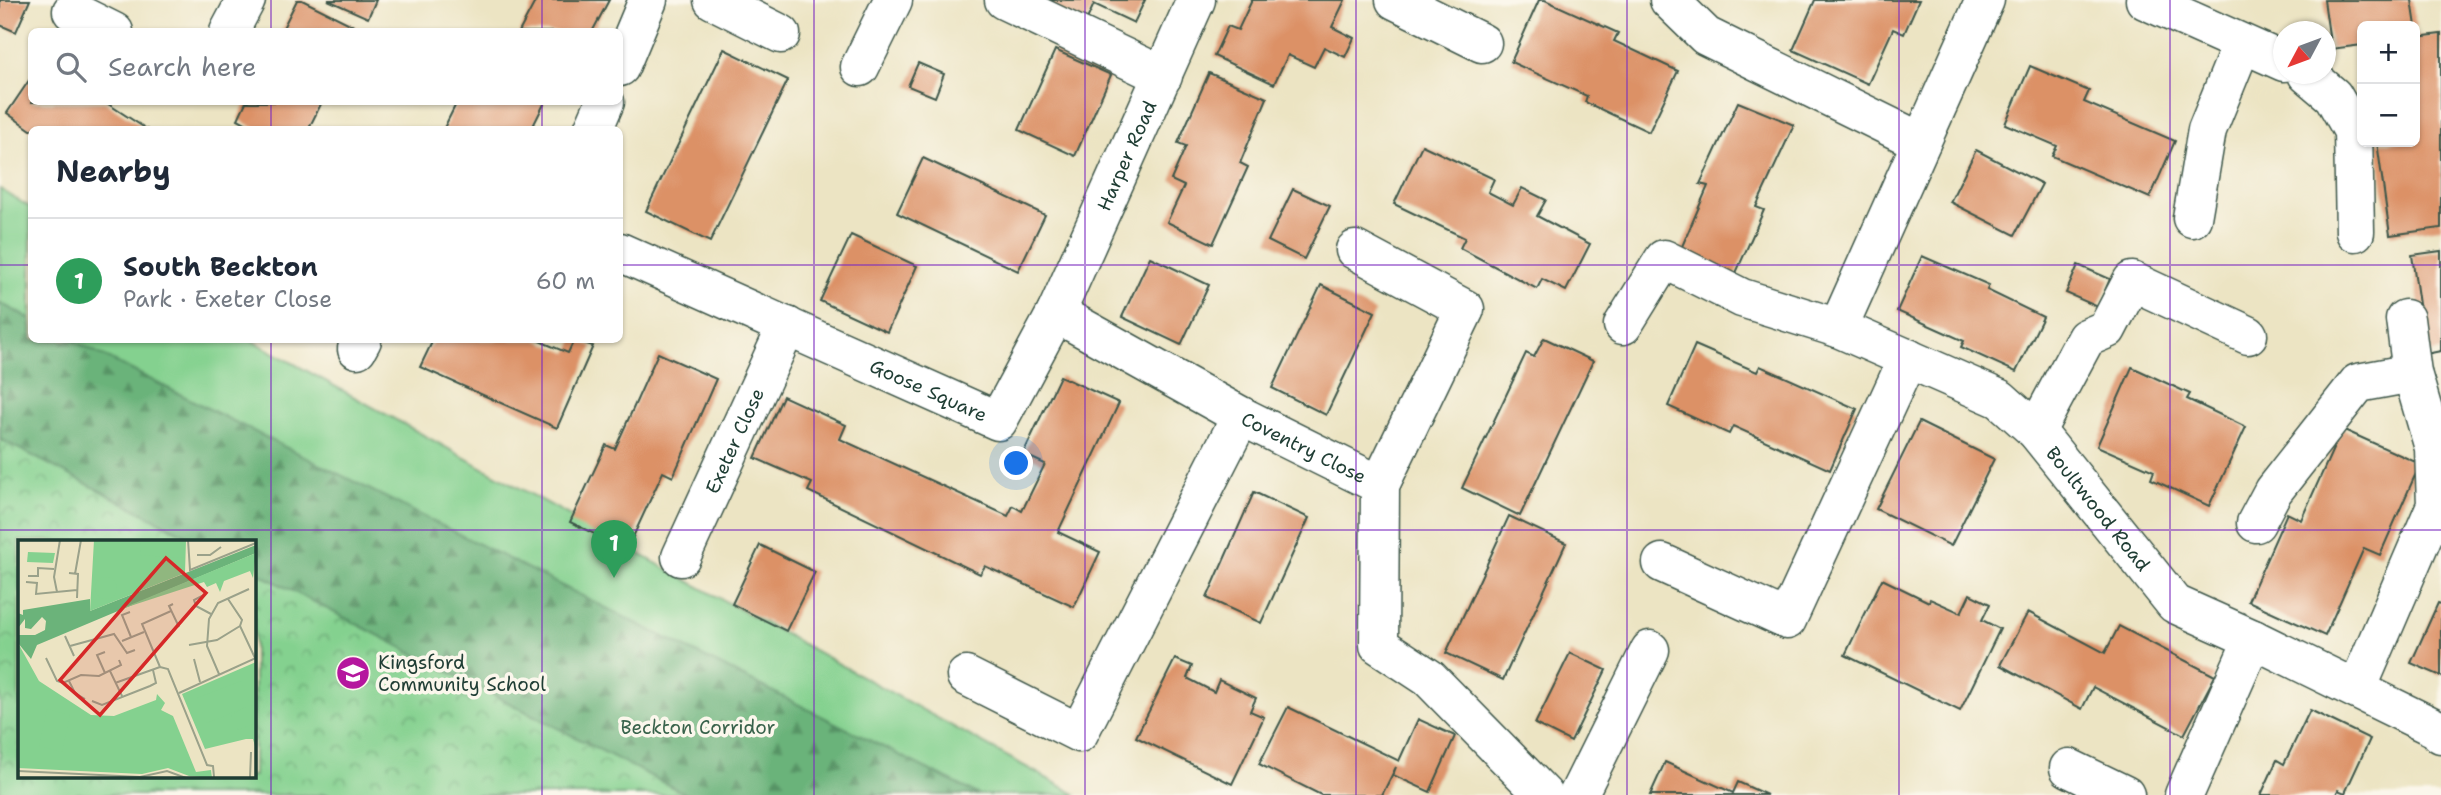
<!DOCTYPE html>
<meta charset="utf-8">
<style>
body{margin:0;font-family:"Shantell Sans",sans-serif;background:#f2f2f3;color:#1f2937}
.controls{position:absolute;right:21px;top:21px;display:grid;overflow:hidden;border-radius:10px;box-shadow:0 2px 5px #0004}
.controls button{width:63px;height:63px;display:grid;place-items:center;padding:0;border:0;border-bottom:2px solid #e0e1e3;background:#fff;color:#1f2937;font:35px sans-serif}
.compass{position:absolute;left:2273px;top:21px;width:63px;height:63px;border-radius:50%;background:#fff;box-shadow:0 2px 5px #0004;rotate:229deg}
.you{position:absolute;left:1017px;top:464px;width:24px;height:24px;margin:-18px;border:5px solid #fff;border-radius:50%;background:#1a73e8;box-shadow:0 0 0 10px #1a73e833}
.badge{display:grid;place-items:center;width:46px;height:46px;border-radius:50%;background:#111827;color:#fff;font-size:23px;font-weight:700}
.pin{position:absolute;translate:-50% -58px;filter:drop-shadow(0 2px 4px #0008)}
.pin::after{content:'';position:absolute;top:37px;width:24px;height:21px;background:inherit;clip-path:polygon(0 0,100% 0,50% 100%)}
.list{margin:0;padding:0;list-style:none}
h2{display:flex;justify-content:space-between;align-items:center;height:91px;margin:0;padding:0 28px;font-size:30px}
h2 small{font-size:23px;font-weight:400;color:#747a83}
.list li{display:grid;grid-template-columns:46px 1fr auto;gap:21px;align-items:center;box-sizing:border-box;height:126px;padding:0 28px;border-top:2px solid #e0e1e3}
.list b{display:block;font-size:26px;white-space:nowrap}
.list p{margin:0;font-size:23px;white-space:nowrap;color:#747a83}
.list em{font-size:23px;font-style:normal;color:#747a83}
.icon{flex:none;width:38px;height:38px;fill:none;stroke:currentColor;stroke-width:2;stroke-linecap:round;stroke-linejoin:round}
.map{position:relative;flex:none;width:2441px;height:795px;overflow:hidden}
.search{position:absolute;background:#fff;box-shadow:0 2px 5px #0004;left:28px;top:28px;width:595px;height:77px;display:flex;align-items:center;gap:18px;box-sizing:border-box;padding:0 24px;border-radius:10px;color:#747a83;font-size:26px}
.panel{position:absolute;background:#fff;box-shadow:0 2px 5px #0004;left:28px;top:126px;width:595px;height:217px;border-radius:10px}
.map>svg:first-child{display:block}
</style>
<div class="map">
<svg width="2441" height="795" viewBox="0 0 2441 795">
<defs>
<pattern id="forest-firs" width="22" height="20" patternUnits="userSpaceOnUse" patternTransform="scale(1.75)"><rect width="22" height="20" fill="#6bb37a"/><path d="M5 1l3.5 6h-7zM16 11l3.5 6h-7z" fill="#579365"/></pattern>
<pattern id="park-crowns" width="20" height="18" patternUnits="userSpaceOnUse" patternTransform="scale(1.75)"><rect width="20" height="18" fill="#84d18f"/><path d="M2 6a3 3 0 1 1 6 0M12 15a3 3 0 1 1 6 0" fill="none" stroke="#6bab76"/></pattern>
</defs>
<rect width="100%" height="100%" fill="#fbf7ec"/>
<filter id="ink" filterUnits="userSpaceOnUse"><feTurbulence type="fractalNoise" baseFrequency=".0143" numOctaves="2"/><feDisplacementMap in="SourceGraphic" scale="14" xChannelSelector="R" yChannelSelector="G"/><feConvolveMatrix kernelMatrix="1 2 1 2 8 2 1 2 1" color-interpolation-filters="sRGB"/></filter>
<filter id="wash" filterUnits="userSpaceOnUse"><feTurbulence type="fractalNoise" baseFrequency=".00686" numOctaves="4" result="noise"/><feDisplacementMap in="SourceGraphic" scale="28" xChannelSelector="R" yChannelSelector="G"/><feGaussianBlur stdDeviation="1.57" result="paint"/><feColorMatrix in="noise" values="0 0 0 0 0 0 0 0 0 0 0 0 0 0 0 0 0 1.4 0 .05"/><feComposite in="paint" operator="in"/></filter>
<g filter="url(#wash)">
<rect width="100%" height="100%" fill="#ece4c3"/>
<path fill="url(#forest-firs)" stroke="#457857" stroke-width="2" d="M0,303L31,319L32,340H72L979,795H687L254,571V541H197L0,439Z"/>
<path fill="url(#park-crowns)" stroke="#528762" stroke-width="2" d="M0,439L197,541H19V776H254V571L687,795H0Z"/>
<g fill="#84d18f" stroke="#528762" stroke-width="2">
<path d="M0,189L31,208V319L0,303Z"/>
<path d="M72,340H251L1077,795H979Z"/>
</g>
<g id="blocks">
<g fill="#dc9166">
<path d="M0,0H30L16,32L0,25Z"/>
<path d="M297,0H302L358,28L357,32H281Z"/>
<path d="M328,0H376L368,18Z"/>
<path d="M536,0H609L592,32H519Z"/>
<path d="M1050,0H1145L1134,23L1094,4L1084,26L1046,8Z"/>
<path d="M1252,0H1345L1332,27L1354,38L1345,57L1324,47L1314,67L1288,55L1274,84L1214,56L1228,26L1238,30Z"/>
<path d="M1539,0H1545L1618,33L1614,41L1678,71L1649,132L1585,102L1587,96L1511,62Z"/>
<path d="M1815,0H1919L1904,34L1893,29L1868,84L1793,50Z"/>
<path d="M2324,0H2412L2416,26H2362V45L2331,49Z"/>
<path d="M2415,32L2417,37L2441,34V228L2390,235L2377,142H2415Z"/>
<path d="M724,49L788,80L710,242L646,211Z"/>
<path d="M1055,50L1111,75L1075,156L1019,130Z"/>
<path d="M918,63L944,74L935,97L908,86Z"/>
<path d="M2030,66L2089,91L2084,102L2175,141L2150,198L2052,156L2057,146L2005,124Z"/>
<path d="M1209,73L1267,98L1240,163L1248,167L1213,244L1167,222L1184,186L1171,180L1186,146L1178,143Z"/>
<path d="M32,76V102H105L148,130H31L7,113Z"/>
<path d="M246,102H322L308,130H258L238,119Z"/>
<path d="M457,102H545L531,130H443Z"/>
<path d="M1738,102L1794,125L1756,207L1764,210L1732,282L1677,258L1708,186L1700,184Z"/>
<path d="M1422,145L1494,179L1488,192L1513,205L1522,188L1546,200L1537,216L1590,244L1566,291L1542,279L1537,289L1460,248L1465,238L1394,204Z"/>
<path d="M1976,150L2042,184L2015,235L1950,202Z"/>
<path d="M923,158L1045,215L1018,271L897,213Z"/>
<path d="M1293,189L1330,206L1304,259L1268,241Z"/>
<path d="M851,235L917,266L887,332L820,301Z"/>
<path d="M2441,251V351L2426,354L2412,255Z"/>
<path d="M1922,256L1989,285L1987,290L2043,317L2016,372L1961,347L1964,341L1897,311Z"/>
<path d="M1150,257L1209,285L1181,345L1122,317Z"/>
<path d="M2078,265L2110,279L2098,307L2066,293Z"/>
<path d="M1321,285L1375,312L1326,415L1272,388Z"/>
<path d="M1544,338L1593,361L1520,516L1462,488L1526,353L1534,357Z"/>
<path d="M433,340H537L568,353L574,340L593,346L557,428L420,367Z"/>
<path d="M1695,345L1757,372L1760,366L1857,409L1830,470L1733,426L1729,434L1668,406Z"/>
<path d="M658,353L716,379L673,477L663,472L627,550L570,522L606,445L615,449Z"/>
<path d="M2132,367L2190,394L2187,399L2246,427L2209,506L2151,479L2154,471L2097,446Z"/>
<path d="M1060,376L1119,403L1058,532L1100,552L1074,607L985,566L980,574L808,491L812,483L755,458L783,396L846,425L840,439L1008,516L1013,506L1022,511L1045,464L1023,454Z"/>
<path d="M1919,422L1994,459L1951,546L1876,509Z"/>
<path d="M2342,429L2420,464L2380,555L2364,548L2325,636L2248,601L2287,513L2301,520Z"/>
<path d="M1254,492L1309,518L1261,623L1207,598Z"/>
<path d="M1509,516L1566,543L1503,680L1446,653Z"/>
<path d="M760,545L815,572L786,631L732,604Z"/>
<path d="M1882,579L1929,602L1930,599L1961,613L1970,594L1990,604L1982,620L2000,629L1960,711L1845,655Z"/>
<path d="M2438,603L2441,604V676L2411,663Z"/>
<path d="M2028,612L2105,653L2119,626L2215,676L2184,735L2093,687L2082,709L2000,665Z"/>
<path d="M1570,653L1606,670L1571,742L1535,724Z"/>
<path d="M1175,659L1192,666L1187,678L1214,692L1219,680L1256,698L1250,711L1264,717L1232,784L1136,737Z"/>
<path d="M1288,707L1399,761L1418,719L1455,736L1430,792L1393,775L1396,767L1382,795H1321L1259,764Z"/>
<path d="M2310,710L2370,739L2345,793L2338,790L2336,795H2261L2277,760L2284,764Z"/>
<path d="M1665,762L1733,793L1738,782L1767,795H1650Z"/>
</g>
</g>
</g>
<g filter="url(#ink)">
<use href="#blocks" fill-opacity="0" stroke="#3e5649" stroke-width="2"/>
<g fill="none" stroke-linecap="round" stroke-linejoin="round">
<g stroke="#3e5649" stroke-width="41">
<g id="minor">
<path d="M713,0L781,34"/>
<path d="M1004,0L1163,76"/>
<path d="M1395,0L1482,43"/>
<path d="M1669,0L1706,36L1921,142"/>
<path d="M2145,0L2284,62"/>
<path d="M72,11L114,32"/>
<path d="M229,32L246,0"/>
<path d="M620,67L648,0"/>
<path d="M860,67L893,0"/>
<path d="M2307,74L2333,96L2353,131L2355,232"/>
<path d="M593,130L605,102"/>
<path d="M2192,218L2207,130L2242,44"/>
<path d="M1355,250L1465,309L1380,485L1379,645L1429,678L1544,795"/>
<path id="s1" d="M620,252L998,421L1056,313L1196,0"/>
<path id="s2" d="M1056,313L1241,416L1380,485"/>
<path id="s3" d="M1623,325L1664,259L1742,298L1838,328L2000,399L2036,431L2175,604L2253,639L2439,730L2441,734"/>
<path d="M1838,328L1985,0"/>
<path d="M357,349L362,340"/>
<path d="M2036,431L2086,338L2107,329L2132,281L2248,335"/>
<path d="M2256,523L2273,491L2358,383L2412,373"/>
<path id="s4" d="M681,557L787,326"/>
<path d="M1662,563L1787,620L1908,358"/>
<path d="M966,676L1079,733L1241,416"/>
<path d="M2357,689L2436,505L2434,448L2412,373L2405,319"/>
<path d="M2069,768L2125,795"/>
<path d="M1578,795L1650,650"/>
<path d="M2184,795L2253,639"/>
</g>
</g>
<use href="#minor" stroke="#fff" stroke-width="38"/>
</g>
</g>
<path fill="none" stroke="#7b2cbf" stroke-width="2" stroke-opacity="0.55" d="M271,0V32M542,0V32M814,0V795M1085,0V795M1356,0V795M1627,0V795M1899,0V795M2170,0V795M271,102V130M542,102V130M0,265H32M620,265H2441M271,340V795M542,340V795M0,530H2441"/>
<defs>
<g id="school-disc" transform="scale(1.75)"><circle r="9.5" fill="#b5179e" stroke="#fbf7ec"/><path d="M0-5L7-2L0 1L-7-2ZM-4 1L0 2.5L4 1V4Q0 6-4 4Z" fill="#fff"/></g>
</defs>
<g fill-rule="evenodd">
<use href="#school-disc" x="353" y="673"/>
</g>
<g text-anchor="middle" stroke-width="7" stroke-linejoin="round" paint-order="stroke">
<g font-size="19" fill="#1f3d34" stroke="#fbf7ec">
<text dy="7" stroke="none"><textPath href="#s1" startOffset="709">Harper Road</textPath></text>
<text dy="7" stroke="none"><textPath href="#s1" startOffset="338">Goose Square</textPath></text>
<text dy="7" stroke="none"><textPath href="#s4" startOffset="128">Exeter Close</textPath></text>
<text dy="7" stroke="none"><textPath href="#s2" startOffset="282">Coventry Close</textPath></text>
<text dy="7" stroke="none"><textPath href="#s3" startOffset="590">Boultwood Road</textPath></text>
</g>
<g font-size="19" fill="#1f3d34" stroke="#fbf7ec" text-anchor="start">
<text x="378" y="669">Kingsford<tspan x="378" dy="22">Community School</tspan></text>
</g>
<g font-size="19" fill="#38624b" stroke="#fbf7ec">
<text x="698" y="734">Beckton Corridor</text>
</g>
</g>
<g transform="translate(18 540)">
<rect width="238" height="238" fill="#ece4c3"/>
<path d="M10,12L37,13L35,23L9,22Z" fill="#84d18f"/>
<path d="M238,5V13L19,105L13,119L0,103V90L1,95H17L27,90L28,81L24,77L13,89L7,88V79L0,88V73L5,75V70L72,59V71Z" fill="#6bb37a"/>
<path d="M76,0H168L167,33L72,71ZM0,103L21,141L73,175L96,176L138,160L139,154L147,163L143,170L155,176L178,232L193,230L194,238L171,236L150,228L124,234L0,228ZM238,122V210L235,199H228L187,209L164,154Z" fill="#84d18f"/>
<path d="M123,0H167L165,18L122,15ZM238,13L235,38L232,31L206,41L202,52L198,43L189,47L186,42L100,70ZM77 48a11 11 0 1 1 22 0a11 11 0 1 1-22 0ZM223,141L233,166L238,165V183L220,190L213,175L228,167L189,183L179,158ZM29,169L52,175L44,212L21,206Z" fill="#84d18f"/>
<path fill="none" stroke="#9aa18a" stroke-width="2" d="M170,0L172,30L238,3M179,15H192L203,7M51,33L60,34L59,58M57,34L63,0M10,36H20V28L36,29M8,42L19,43L18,54L59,50M39,52L36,37L42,0M184,56L176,60L178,66L193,74M210,59L224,80L222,86L237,118M155,64L151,66L161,87M112,72L104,75L113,97M47,96L56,116M104,101L126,92M171,105L199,100L222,86M52,106L96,94L109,113L117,110M28,118L39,141L45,143L63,135L81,136L103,125L101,120M176,119L182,142M142,127L150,129L189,225L195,226L196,237M142,127L124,84L153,71M92,131L104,156M87,133L79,115L87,112M201,134L189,106L191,79L200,63L231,49M51,141L57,153L67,159M97,143L142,127M161,153L238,118M74,161L84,165L132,146L138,143L135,130M0,231L122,237L149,231L168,238M232,238L233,212"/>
<path fill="#d62828" fill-opacity="0.15" stroke="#d62828" stroke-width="3.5" d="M148,18L188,53L82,175L42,140Z"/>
<rect width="238" height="238" fill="none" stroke="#1f3d34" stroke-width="3.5"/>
</g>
</svg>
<div class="controls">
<button>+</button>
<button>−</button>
</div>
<svg class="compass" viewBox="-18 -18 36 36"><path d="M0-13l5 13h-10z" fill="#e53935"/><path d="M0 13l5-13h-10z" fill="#747a83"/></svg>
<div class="you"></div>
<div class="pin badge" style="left:614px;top:578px;background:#2e9e5b">1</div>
<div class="search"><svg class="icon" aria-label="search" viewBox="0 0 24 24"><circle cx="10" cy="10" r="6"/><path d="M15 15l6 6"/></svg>Search here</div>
<section class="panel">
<h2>Nearby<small></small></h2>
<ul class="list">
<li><span class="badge" style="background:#2e9e5b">1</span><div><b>South Beckton</b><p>Park · Exeter Close</p></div><em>60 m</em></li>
</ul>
</section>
</div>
